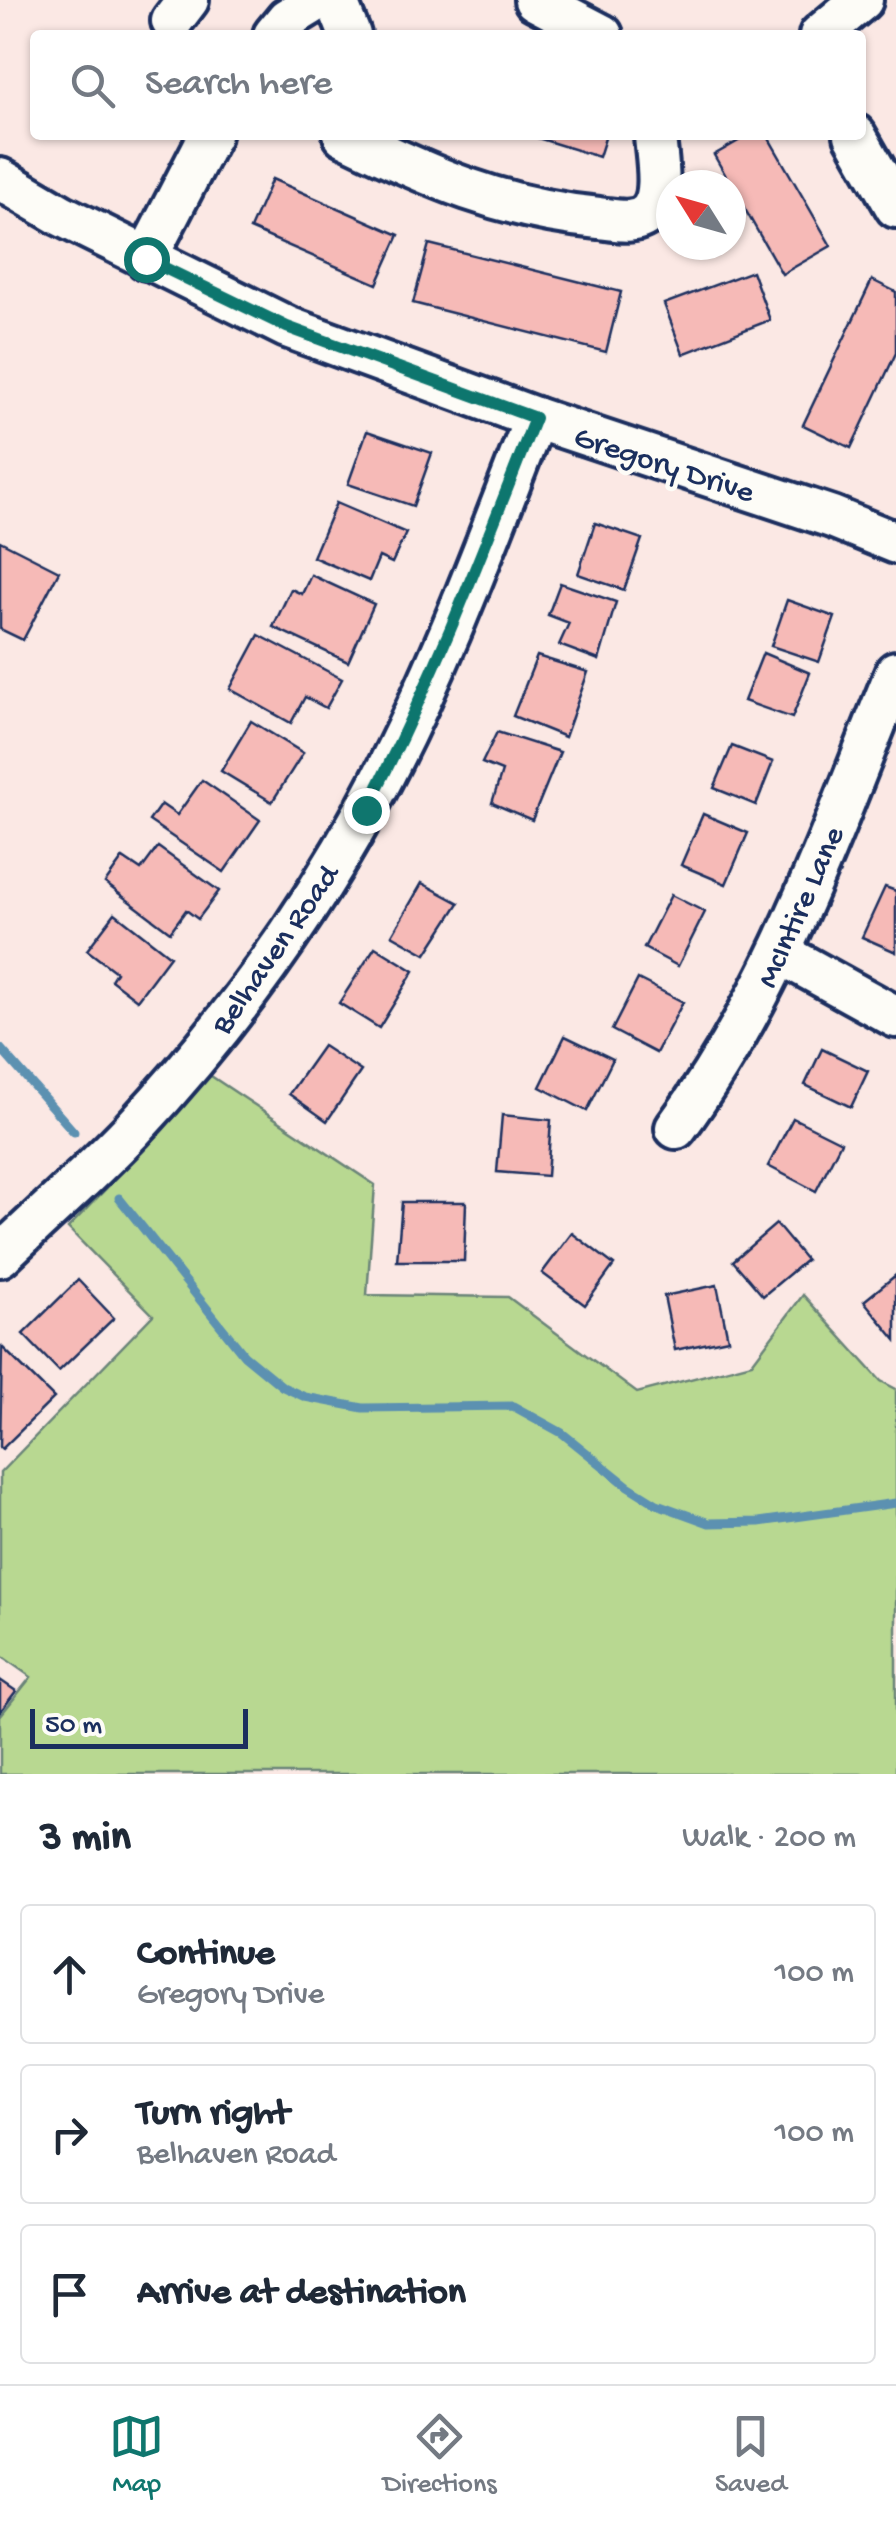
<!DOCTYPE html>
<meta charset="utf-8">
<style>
body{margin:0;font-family:"Gochi Hand",sans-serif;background:#f2f2f3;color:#1f2937}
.compass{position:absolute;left:656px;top:170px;width:90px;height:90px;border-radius:50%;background:#fff;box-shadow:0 2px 8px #0004;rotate:307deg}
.scale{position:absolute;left:30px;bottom:25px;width:218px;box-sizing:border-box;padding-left:10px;border:5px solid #1b2f5e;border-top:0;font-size:28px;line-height:35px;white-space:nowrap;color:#1b2f5e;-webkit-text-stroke:8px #fdfcf7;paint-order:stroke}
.stop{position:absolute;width:30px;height:30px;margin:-22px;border:8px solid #0f766e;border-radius:50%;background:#fff}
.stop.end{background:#0f766e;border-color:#fff;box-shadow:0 2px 10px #0008}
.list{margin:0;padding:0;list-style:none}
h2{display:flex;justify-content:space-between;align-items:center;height:130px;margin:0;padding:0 40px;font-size:42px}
h2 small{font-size:32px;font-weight:400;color:#747a83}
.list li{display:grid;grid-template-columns:65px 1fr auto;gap:30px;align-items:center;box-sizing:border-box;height:140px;margin:0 20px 20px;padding:0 20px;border:2px solid #e0e1e3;border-radius:10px}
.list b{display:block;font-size:38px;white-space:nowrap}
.list p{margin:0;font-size:32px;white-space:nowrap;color:#747a83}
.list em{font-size:32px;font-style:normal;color:#747a83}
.icon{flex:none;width:55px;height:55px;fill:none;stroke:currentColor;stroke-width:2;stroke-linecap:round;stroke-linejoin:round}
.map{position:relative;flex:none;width:896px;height:1774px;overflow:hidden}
.search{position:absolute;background:#fff;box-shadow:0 2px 8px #0004;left:30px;right:30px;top:30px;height:110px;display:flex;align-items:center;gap:25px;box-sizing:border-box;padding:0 35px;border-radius:10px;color:#747a83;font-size:38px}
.sheet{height:610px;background:#fff}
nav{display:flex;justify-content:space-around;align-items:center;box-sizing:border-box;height:140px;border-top:2px solid #e0e1e3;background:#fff;font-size:28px;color:#747a83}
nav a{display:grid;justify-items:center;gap:5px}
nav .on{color:#0f766e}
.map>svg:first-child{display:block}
</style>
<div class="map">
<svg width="896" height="1774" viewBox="0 0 896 1774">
<rect width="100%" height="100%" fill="#fbe8e4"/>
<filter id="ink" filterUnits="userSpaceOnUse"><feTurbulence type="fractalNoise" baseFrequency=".01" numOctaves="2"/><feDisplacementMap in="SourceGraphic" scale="20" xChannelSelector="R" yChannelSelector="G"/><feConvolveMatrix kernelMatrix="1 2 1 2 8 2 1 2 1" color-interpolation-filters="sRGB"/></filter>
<g filter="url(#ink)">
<path fill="#b8d891" stroke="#6a8478" stroke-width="2.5" d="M208,1074L375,1185L367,1295L508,1297L637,1393L752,1363L803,1295L881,1381L896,1389V1774H0V1716L31,1677L0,1655V1473L153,1315L68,1228L163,1130Z"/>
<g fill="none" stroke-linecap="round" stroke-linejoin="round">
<g stroke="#5c91b1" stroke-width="9">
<path d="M0,1048L74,1132"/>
<path d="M119,1198L244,1355L283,1387L305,1397L363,1408L513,1406L562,1433L628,1486L657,1504L709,1523L759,1522L896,1503"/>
</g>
</g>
<g fill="#f6bab7" stroke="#1b2f5e" stroke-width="2.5">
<path d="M528,135H606L599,157Z"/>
<path d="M749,135H767L831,246L782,274L714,155Z"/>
<path d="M272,179L399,235L377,284L250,229Z"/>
<path d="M429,244L621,292L606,352L413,303Z"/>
<path d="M752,271L770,320L683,354L664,304Z"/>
<path d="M872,280L896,292V353L851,448L803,425Z"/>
<path d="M367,431L432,453L413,506L348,484Z"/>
<path d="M336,503L406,533L392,563L379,557L369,581L313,557Z"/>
<path d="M595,523L642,539L624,590L578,574Z"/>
<path d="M0,541L59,571L23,640L0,629Z"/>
<path d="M311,575L374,604L348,662L273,627L291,589L302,594Z"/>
<path d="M560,583L616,602L599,660L559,645L569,623L548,615Z"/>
<path d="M787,600L835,617L819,662L771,646Z"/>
<path d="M259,635L342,679L326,708L305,697L291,723L230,689Z"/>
<path d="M763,653L810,673L792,718L744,701Z"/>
<path d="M537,656L588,672L565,737L513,716Z"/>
<path d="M251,721L303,753L272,802L221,771Z"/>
<path d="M497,732L560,752L532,820L492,803L502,771L482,763Z"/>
<path d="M732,746L773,762L756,805L714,788Z"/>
<path d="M202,780L260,820L224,872L149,821L161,804L177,815Z"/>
<path d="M703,814L748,833L726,884L681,865Z"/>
<path d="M158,847L219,891L198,919L186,910L170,932L105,883L123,858L141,870Z"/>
<path d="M422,883L459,903L426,954L392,935Z"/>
<path d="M885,887L896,891V952L862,937Z"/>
<path d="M671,895L705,912L678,966L644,948Z"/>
<path d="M115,913L170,956L137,1000L111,980L116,972L87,950Z"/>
<path d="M375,947L414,971L379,1028L339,1003Z"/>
<path d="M638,979L683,1002L656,1053L612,1030Z"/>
<path d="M565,1036L613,1059L587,1111L540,1087Z"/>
<path d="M323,1046L361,1071L327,1121L289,1094Z"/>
<path d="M822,1049L868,1071L851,1107L805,1085Z"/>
<path d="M502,1115L551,1120L547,1176L497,1172Z"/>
<path d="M793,1118L841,1142L816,1191L768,1166Z"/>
<path d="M402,1202H466L464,1261H397Z"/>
<path d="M776,1224L806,1260L763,1296L733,1261Z"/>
<path d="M572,1233L614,1265L585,1305L542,1273Z"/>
<path d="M896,1275V1340L864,1301Z"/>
<path d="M78,1280L114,1318L59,1371L23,1334Z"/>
<path d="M717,1285L728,1339L675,1350L664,1296Z"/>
<path d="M2,1347L54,1398L2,1449L0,1447Z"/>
<path d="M0,1680L16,1691L0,1712Z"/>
</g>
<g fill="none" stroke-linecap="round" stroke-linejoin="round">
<g stroke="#1b2f5e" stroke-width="48">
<g id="minor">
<path d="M336,0L350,35"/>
<path d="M535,0L602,35"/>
<path d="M172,21L188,0"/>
<path d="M274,35L287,19L318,0"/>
<path d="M820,35L862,0"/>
<path d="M344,135C430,177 502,209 599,218C616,220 637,226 650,211C665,193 656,156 655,135"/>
<path d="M855,135L896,207"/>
<path d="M0,179L61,215L287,327L535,418L832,517L896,543"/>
<path d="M146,259L210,135"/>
<path d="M780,953L896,1017"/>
<path d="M676,1128C777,991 832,829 896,672"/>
<path d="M0,1256C44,1214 90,1174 132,1130C222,1034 304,923 367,807C435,682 484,550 535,418"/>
</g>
</g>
<use href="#minor" stroke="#fdfcf7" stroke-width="40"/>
</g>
</g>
<g fill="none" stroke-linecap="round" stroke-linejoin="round" filter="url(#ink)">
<path stroke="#0f766e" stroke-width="12" d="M146,259L287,327L535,418C482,553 433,681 366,810"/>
</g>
<g text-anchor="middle" stroke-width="9" stroke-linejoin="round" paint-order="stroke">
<g font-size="32" fill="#1b2f5e" stroke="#fdfcf7">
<text transform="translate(665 462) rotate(18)" y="11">Gregory Drive</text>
<text transform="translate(798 906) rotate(-66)" y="11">McIntire Lane</text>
<text transform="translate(273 948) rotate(-55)" y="11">Belhaven Road</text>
</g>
</g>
</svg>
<svg class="compass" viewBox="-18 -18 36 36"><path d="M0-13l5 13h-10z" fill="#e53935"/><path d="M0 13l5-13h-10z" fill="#747a83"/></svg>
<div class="scale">50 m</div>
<div class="stop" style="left:146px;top:259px"></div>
<div class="stop end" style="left:366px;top:810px"></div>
<div class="search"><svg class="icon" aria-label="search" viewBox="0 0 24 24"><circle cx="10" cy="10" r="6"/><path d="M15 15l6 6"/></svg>Search here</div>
</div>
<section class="sheet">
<h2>3 min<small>Walk · 200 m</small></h2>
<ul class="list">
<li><svg class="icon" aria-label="ahead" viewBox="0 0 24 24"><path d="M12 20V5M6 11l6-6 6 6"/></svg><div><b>Continue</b><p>Gregory Drive</p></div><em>100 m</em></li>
<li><svg class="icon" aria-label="right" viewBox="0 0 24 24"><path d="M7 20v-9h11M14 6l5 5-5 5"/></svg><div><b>Turn right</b><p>Belhaven Road</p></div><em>100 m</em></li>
<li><svg class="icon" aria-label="arrive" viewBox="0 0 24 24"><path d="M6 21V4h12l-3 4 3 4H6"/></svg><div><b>Arrive at destination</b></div></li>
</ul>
</section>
<nav>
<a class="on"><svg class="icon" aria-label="map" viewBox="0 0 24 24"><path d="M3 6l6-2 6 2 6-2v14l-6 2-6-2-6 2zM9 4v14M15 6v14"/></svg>Map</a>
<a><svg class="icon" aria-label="directions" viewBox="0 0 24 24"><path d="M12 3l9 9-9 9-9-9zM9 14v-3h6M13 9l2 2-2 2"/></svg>Directions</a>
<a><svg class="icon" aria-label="saved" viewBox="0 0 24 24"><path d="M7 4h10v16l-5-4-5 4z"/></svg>Saved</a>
</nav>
